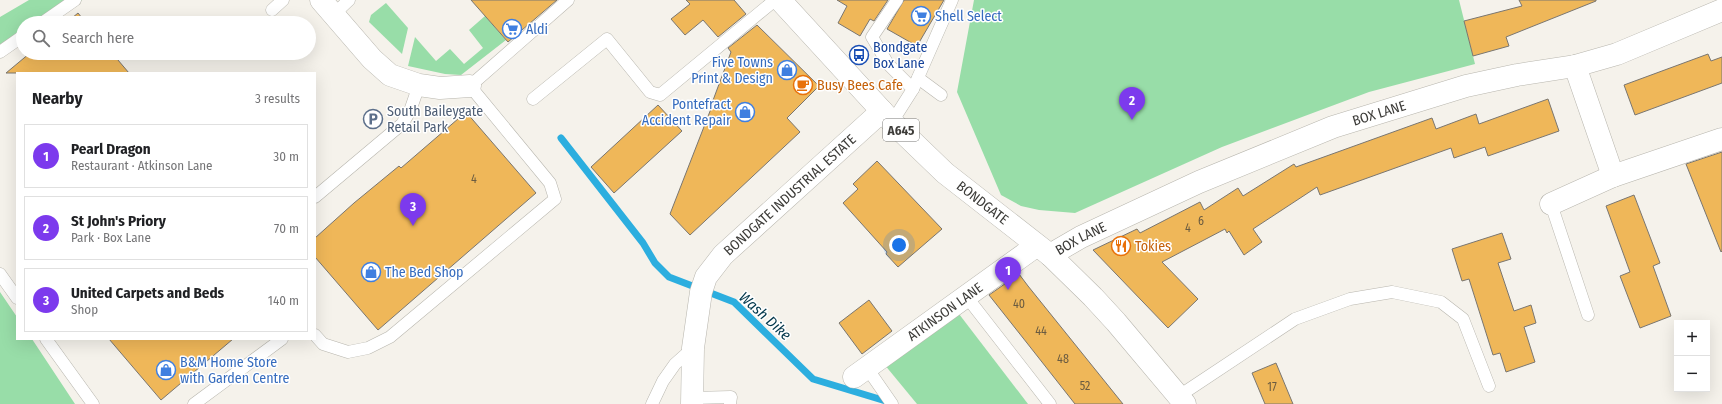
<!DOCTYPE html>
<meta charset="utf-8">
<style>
body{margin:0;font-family:"Fira Sans Condensed",sans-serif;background:#f2f2f2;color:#202124}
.controls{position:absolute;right:12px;bottom:12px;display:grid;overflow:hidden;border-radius:0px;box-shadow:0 4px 16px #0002}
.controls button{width:36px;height:36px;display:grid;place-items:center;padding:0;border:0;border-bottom:1px solid #e0e0e0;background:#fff;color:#202124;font:20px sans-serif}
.you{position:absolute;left:899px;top:245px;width:14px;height:14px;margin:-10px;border:3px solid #fff;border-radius:50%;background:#1a73e8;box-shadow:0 0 0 6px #1a73e833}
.badge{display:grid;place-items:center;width:26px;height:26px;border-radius:50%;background:#7c3aed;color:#fff;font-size:13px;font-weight:700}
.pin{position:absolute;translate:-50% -33px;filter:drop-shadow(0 1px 2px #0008)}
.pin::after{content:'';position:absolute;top:21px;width:14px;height:12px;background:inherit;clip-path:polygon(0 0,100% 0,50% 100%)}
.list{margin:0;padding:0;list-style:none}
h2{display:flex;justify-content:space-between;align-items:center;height:52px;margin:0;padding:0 16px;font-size:17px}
h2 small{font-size:13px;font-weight:400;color:#757577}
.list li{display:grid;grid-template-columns:26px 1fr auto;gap:12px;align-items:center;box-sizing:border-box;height:64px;margin:0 8px 8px;padding:0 8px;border:1px solid #e0e0e0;border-radius:0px}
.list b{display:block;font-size:15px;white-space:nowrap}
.list p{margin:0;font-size:13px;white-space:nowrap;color:#757577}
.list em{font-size:13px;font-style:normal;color:#757577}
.icon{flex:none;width:22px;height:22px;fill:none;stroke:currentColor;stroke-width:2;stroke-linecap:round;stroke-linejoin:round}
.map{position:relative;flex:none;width:1722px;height:404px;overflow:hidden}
.search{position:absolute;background:#fff;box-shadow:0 4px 16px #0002;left:16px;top:16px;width:300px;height:44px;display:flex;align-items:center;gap:10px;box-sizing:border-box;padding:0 14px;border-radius:22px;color:#757577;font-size:15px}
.panel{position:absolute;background:#fff;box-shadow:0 4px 16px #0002;left:16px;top:72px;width:300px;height:268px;border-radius:0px}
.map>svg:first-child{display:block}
</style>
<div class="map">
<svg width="1722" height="404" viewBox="0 0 1722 404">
<rect width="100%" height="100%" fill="#f5f2eb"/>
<g fill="#98dda8">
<path d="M29,0H82L49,23H23V41L0,57V17Z"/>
<path d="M974,0H1459L1475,64L1369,92L1222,147L1075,213L1039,210L1021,206L1001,195L957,92Z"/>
<path d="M386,3L408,28L402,54L369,22L371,15Z"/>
<path d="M485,16L506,40L461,75L445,74L408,66L415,37L436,61L450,49L464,64L483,48L469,30Z"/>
<path d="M0,292L17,317V339H32L75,404H0Z"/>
<path d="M959,314L1028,404H917L884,364Z"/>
</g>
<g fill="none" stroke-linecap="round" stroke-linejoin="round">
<path stroke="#2caedf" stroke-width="7" d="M561,138L643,243L655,263L669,277L734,302L813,379L886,401L887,404"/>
</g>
<g fill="#efb759" stroke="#7a7670">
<path d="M471,0H557L508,42Z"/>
<path d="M686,0H734L746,14L718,37L703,20L685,35L671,19L690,4Z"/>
<path d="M837,0H888L874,21L870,19L860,36L838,23L847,6Z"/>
<path d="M904,0H944L917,46L887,29Z"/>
<path d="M1519,0H1596V1L1506,37L1509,46L1473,56L1464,21L1522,6Z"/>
<path d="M78,13L86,23H66Z"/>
<path d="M757,25L819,86L787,118L800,132L690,235L670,214L714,101L712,103L731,52L728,48Z"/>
<path d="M30,53H112L129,73H6Z"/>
<path d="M1708,54L1711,61L1722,57V83L1635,115L1624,85Z"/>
<path d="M1548,99L1559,131L1488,156L1485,147L1454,158L1451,148L1320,195L1317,187L1253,229L1262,242L1244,255L1229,231L1227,233L1225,229L1162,262L1198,299L1168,328L1093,250L1137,229L1140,233L1200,202L1204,210L1238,188L1243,196L1294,164L1296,167L1432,118L1436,129L1476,114L1479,124Z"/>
<path d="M658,105L682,131L614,193L591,167Z"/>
<path d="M466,112L536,193L378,330L315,257V238L354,203L399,166L401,168Z"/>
<path d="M1722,152V251L1721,252L1686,164Z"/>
<path d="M877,161L942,229L898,267L886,254L887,252L843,203L858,189L853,184Z"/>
<path d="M1634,195L1660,263L1653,266L1671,316L1640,328L1620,276L1630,272L1606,206Z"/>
<path d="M1502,233L1511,259L1498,263L1514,311L1531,305L1536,323L1524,327L1535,362L1506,372L1500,353L1493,355L1469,279L1462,281L1452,249Z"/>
<path d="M1019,274L1028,286L1123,404H1075L1027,343L989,295Z"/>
<path d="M869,300L892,331L862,354L839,323Z"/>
<path d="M109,339H233L161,400Z"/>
<path d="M1276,363L1293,404H1265L1252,373Z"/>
</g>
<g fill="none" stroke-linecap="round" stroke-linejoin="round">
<g stroke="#b8b6ae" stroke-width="13">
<g id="lane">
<path d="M272,10L283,0"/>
<path d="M333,15L349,0"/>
<path d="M42,23L75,0"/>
<path d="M0,52L23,36"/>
<path d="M918,78L941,95"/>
<path d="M913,89L952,0"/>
<path d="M533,99L607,39L650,92L660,95L775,0"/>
<path d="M892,122L913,89L888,64L872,37L897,0"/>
<path d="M315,197L402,124L410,111L419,85"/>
<path d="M1551,204L1588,315"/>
<path d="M0,274L17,298"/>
<path d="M966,296L1050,404"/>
<path d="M315,335L323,344L348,352L368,348L390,337L555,199L550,183L470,86L568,0"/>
<path d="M46,339L93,404"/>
<path d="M867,368L892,404"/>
<path d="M1179,396L1295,319L1350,299L1392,292L1441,302L1463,319L1489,386"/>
<path d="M692,398L731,397L730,404"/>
<path d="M194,404L282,339"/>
<path d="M652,404L663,381L675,364L693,348"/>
</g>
</g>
<g stroke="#b8b6ae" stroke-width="23">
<g id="street">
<path d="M321,0L372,59L390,75L419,85L440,88L470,86"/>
<path d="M1575,66L1613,176"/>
<path d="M1551,204L1613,176L1722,139"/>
<path id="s1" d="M1050,255L1081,237L1199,182L1333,127L1466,86L1517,75L1575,66L1617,54L1722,10"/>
<path id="s2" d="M854,377L1036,246"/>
<path id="s3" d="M692,404L693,348L701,292L706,277L723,255L882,111"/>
</g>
</g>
<g stroke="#b8b6ae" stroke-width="23">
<g id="highway">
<path id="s4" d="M780,0L892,122L945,173L1050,255L1093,297L1116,322L1185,404"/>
</g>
</g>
<use href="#lane" stroke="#fff" stroke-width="12"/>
<use href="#street" stroke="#fff" stroke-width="22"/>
<use href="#highway" stroke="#fff" stroke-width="22"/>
</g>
<defs>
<g id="supermarket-ring" transform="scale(1)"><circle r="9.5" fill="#fff" stroke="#3f7fe0" stroke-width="1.5"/><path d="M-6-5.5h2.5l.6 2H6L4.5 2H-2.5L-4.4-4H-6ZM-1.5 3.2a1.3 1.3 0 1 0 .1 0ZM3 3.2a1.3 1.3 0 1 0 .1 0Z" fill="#3f7fe0"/></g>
<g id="bus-ring" transform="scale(1)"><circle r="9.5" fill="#fff" stroke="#1a4fb4" stroke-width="1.5"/><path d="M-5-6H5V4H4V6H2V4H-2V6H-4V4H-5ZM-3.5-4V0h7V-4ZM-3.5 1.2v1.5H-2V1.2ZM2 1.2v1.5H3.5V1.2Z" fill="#1a4fb4"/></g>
<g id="shop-ring" transform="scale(1)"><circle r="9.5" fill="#fff" stroke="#3f7fe0" stroke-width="1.5"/><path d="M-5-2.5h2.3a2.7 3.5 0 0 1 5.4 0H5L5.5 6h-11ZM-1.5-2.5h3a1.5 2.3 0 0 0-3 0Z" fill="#3f7fe0"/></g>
<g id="cafe-ring" transform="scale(1)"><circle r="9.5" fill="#fff" stroke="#e8710a" stroke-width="1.5"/><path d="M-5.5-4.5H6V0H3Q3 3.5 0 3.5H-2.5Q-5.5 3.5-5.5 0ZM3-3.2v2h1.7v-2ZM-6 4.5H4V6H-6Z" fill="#e8710a"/></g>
<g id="parking-ring" transform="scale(1)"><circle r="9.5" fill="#fff" stroke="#5c6f8a" stroke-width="1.5"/><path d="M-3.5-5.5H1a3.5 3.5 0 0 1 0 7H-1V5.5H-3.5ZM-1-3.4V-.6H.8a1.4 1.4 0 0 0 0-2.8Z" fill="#5c6f8a"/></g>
<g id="restaurant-ring" transform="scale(1)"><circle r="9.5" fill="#fff" stroke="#e8710a" stroke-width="1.5"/><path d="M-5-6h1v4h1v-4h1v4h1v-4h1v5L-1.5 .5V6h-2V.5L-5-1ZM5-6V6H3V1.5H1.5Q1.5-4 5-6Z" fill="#e8710a"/></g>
</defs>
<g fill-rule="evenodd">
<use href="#supermarket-ring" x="921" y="16"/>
<use href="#supermarket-ring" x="512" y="29"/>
<use href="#bus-ring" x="859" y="55"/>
<use href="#shop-ring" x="787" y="70"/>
<use href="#cafe-ring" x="803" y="85"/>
<use href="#shop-ring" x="745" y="112"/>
<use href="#parking-ring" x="373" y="119"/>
<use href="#restaurant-ring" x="1121" y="246"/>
<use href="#shop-ring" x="371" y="272"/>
<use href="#shop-ring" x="166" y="370"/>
</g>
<g text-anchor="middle" stroke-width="3" stroke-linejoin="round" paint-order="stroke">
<g font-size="12" fill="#6a5b41">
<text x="474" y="183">4</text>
<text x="1201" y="225">6</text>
<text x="1188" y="232">4</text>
<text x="1019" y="308">40</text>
<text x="1041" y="335">44</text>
<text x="1063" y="363">48</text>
<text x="1085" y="390">52</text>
<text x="1272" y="391">17</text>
</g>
<rect fill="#fff" stroke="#777674" stroke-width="1" x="883" y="119" width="36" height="22" rx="3"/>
<g font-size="13" font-weight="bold" fill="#3d3c39">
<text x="901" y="135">A645</text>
</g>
<g font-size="14" fill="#366cbe" stroke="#fff" text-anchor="start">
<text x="935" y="21">Shell Select</text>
<text x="526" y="34">Aldi</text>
<text x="773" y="67" text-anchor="end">Five Towns<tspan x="773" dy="16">Print &amp; Design</tspan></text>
<text x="731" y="109" text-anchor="end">Pontefract<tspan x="731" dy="16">Accident Repair</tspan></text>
<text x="385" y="277">The Bed Shop</text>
<text x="180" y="367">B&amp;M Home Store<tspan x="180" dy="16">with Garden Centre</tspan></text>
</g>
<g font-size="14" fill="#164399" stroke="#fff" text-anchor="start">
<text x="873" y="52">Bondgate<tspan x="873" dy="16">Box Lane</tspan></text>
</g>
<g font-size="14" fill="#c56008" stroke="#fff" text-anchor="start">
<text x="817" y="90">Busy Bees Cafe</text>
<text x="1135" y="251">Tokies</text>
</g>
<g font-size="14" fill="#4e5e75" stroke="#fff" text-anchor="start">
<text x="387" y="116">South Baileygate<tspan x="387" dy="16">Retail Park</tspan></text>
</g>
<g font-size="14" fill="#3d3c39" stroke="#fff">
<text dy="5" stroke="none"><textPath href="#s1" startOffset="359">BOX LANE</textPath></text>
<text dy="5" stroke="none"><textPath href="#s3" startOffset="246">BONDGATE INDUSTRIAL ESTATE</textPath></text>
<text dy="5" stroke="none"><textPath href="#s4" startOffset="287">BONDGATE</textPath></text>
<text dy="5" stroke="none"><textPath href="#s1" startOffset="35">BOX LANE</textPath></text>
<text dy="5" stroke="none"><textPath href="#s2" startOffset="112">ATKINSON LANE</textPath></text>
</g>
<g font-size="15" font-style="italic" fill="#00364a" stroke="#fff">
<text transform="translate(765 316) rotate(42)" y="5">Wash Dike</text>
</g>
</g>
</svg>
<div class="controls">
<button>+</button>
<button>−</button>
</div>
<div class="you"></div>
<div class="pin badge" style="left:1008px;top:290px">1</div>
<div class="pin badge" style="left:1132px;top:120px">2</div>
<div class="pin badge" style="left:413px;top:226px">3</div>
<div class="search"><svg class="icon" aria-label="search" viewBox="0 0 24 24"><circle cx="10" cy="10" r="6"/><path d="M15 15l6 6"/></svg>Search here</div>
<section class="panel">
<h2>Nearby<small>3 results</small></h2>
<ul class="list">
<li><span class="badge">1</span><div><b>Pearl Dragon</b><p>Restaurant · Atkinson Lane</p></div><em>30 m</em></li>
<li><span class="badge">2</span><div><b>St John's Priory</b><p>Park · Box Lane</p></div><em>70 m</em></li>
<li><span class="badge">3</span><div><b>United Carpets and Beds</b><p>Shop</p></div><em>140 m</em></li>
</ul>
</section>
</div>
